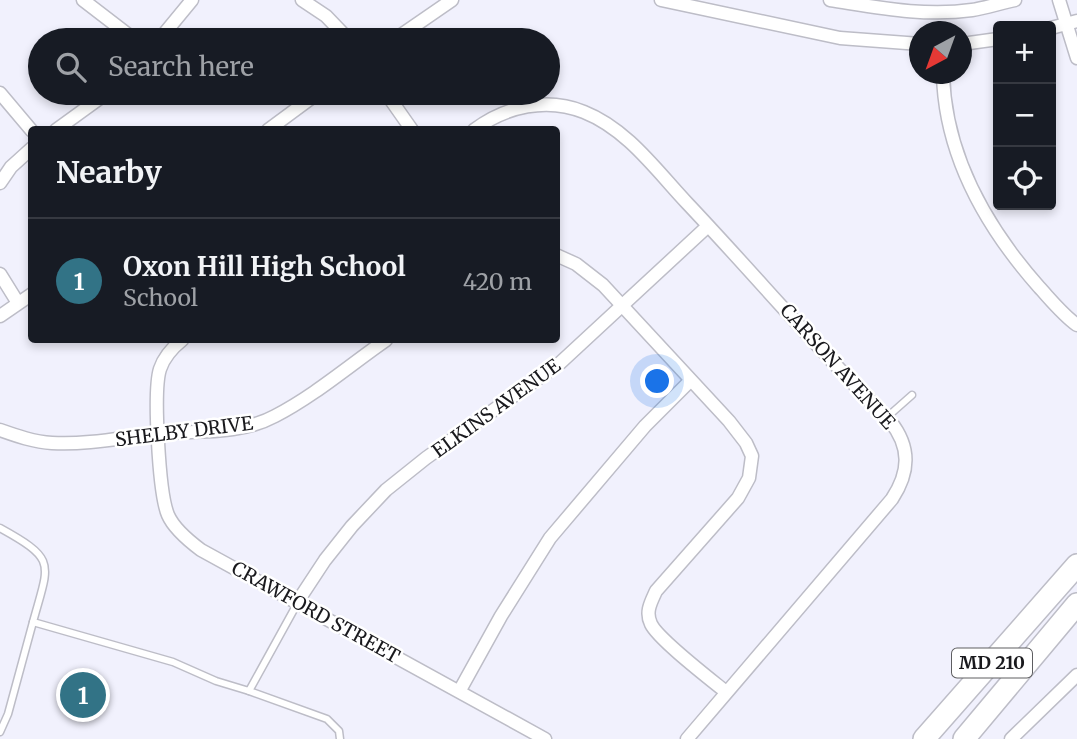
<!DOCTYPE html>
<meta charset="utf-8">
<style>
body{margin:0;font-family:Merriweather,serif;background:#20242c;color:#f1f3f6}
.controls{position:absolute;right:21px;top:21px;display:grid;overflow:hidden;border-radius:7px;box-shadow:0 4px 10px #0003}
.controls button{width:63px;height:63px;display:grid;place-items:center;padding:0;border:0;border-bottom:2px solid #363941;background:#171b24;color:#f1f3f6;font:35px sans-serif}
.compass{position:absolute;left:909px;top:21px;width:63px;height:63px;border-radius:50%;background:#171b24;box-shadow:0 4px 10px #0003;rotate:221deg}
.you{position:absolute;left:658px;top:382px;width:24px;height:24px;margin:-18px;border:5px solid #fff;border-radius:50%;background:#1a73e8;box-shadow:0 0 0 10px #1a73e833}
.badge{display:grid;place-items:center;width:46px;height:46px;border-radius:50%;background:#327386;color:#fff;font-size:23px;font-weight:700}
.pin{position:absolute;translate:-50% -50%;border:4px solid #fff;box-shadow:0 2px 7px #0006}
.list{margin:0;padding:0;list-style:none}
h2{display:flex;justify-content:space-between;align-items:center;height:91px;margin:0;padding:0 28px;font-size:30px}
h2 small{font-size:23px;font-weight:400;color:#9ea1a6}
.list li{display:grid;grid-template-columns:46px 1fr auto;gap:21px;align-items:center;box-sizing:border-box;height:126px;padding:0 28px;border-top:2px solid #363941}
.list b{display:block;font-size:26px;white-space:nowrap}
.list p{margin:0;font-size:23px;white-space:nowrap;color:#9ea1a6}
.list em{font-size:23px;font-style:normal;color:#9ea1a6}
.icon{flex:none;width:38px;height:38px;fill:none;stroke:currentColor;stroke-width:2;stroke-linecap:round;stroke-linejoin:round}
.map{position:relative;flex:none;width:1077px;height:739px;overflow:hidden}
.search{position:absolute;background:#171b24;box-shadow:0 4px 10px #0003;left:28px;top:28px;width:532px;height:77px;display:flex;align-items:center;gap:18px;box-sizing:border-box;padding:0 24px;border-radius:38px;color:#9ea1a6;font-size:26px}
.panel{position:absolute;background:#171b24;box-shadow:0 4px 10px #0003;left:28px;top:126px;width:532px;height:217px;border-radius:7px}
.map>svg:first-child{display:block}
</style>
<div class="map">
<svg width="1077" height="739" viewBox="0 0 1077 739">
<rect width="100%" height="100%" fill="#f1f1fd"/>
<g fill="none" stroke-linecap="round" stroke-linejoin="round">
<g stroke="#bdbdc7" stroke-width="9">
<g id="lane">
<path d="M886,418L912,395"/>
<path d="M0,528C58,560 49,563 33,622L173,662L216,681L249,691L297,604"/>
<path d="M249,691L327,719L339,731L340,739"/>
<path d="M0,732L8,714L33,622"/>
</g>
</g>
<g stroke="#bdbdc7" stroke-width="15">
<g id="street">
<path d="M83,0L135,40"/>
<path d="M302,0L326,16L349,40"/>
<path d="M661,0L840,38L920,44"/>
<path d="M830,0C876,7 924,17 972,10C986,8 1000,3 1015,0"/>
<path d="M1059,0L1077,58"/>
<path d="M1051,28L1077,21"/>
<path d="M159,40L192,0"/>
<path d="M394,40L452,0"/>
<path d="M962,44L998,39"/>
<path d="M943,74C945,155 986,227 1039,287C1051,300 1063,315 1077,325"/>
<path d="M0,93L32,131"/>
<path d="M386,93L412,130"/>
<path d="M56,130L107,93"/>
<path d="M268,130L318,93"/>
<path d="M474,130C506,106 547,97 584,112C627,129 656,170 687,203C755,275 820,352 890,421C911,447 910,472 892,499L687,739"/>
<path d="M0,183L11,167L32,148"/>
<path d="M556,255L576,264L603,285L729,421L746,443L752,456L749,478L738,498L656,591C651,602 645,612 651,624C658,639 710,679 726,692"/>
<path d="M0,274L18,303"/>
<path d="M0,316L32,294"/>
<path d="M182,340C172,348 164,357 160,369C153,391 159,494 168,515C174,529 189,541 201,550L545,739"/>
<path d="M0,430C17,436 34,442 52,443C86,445 120,438 154,434C194,430 238,436 275,416C314,396 350,365 386,340"/>
<path d="M298,601L325,560L352,526L386,490L426,458L560,363L708,226"/>
<path d="M460,690L501,616L550,538L645,426L690,381"/>
<path d="M1011,739L1077,675"/>
</g>
</g>
<g stroke="#bdbdc7" stroke-width="24">
<g id="highway">
<path d="M924,739L1077,565"/>
<path d="M964,739L1077,604"/>
</g>
</g>
<use href="#lane" stroke="#fff" stroke-width="6"/>
<use href="#street" stroke="#fff" stroke-width="12"/>
<use href="#highway" stroke="#fff" stroke-width="21"/>
</g>
<g text-anchor="middle" stroke-width="5" stroke-linejoin="round" paint-order="stroke">
<rect fill="#fff" stroke="#5e5e61" stroke-width="2" x="952" y="648.5" width="80" height="29" rx="5"/>
<g font-size="18" font-weight="bold" fill="#19191d">
<text x="992" y="669">MD 210</text>
</g>
<g font-size="19" fill="#19191d" stroke="#fff">
<text transform="translate(838 366) rotate(48)" y="7">CARSON AVENUE</text>
<text transform="translate(496 408) rotate(-36)" y="7">ELKINS AVENUE</text>
<text transform="translate(184 431) rotate(-7)" y="7">SHELBY DRIVE</text>
<text transform="translate(316 612) rotate(29)" y="7">CRAWFORD STREET</text>
</g>
</g>
</svg>
<div class="controls">
<button>+</button>
<button>−</button>
<button><svg class="icon" aria-label="locate" viewBox="0 0 24 24"><circle cx="12" cy="12" r="6"/><path d="M12 2v4M12 18v4M2 12h4M18 12h4"/></svg></button>
</div>
<svg class="compass" viewBox="-18 -18 36 36"><path d="M0-13l5 13h-10z" fill="#e53935"/><path d="M0 13l5-13h-10z" fill="#9ea1a6"/></svg>
<div class="you"></div>
<div class="pin badge" style="left:83px;top:695px">1</div>
<div class="search"><svg class="icon" aria-label="search" viewBox="0 0 24 24"><circle cx="10" cy="10" r="6"/><path d="M15 15l6 6"/></svg>Search here</div>
<section class="panel">
<h2>Nearby<small></small></h2>
<ul class="list">
<li><span class="badge">1</span><div><b>Oxon Hill High School</b><p>School</p></div><em>420 m</em></li>
</ul>
</section>
</div>
